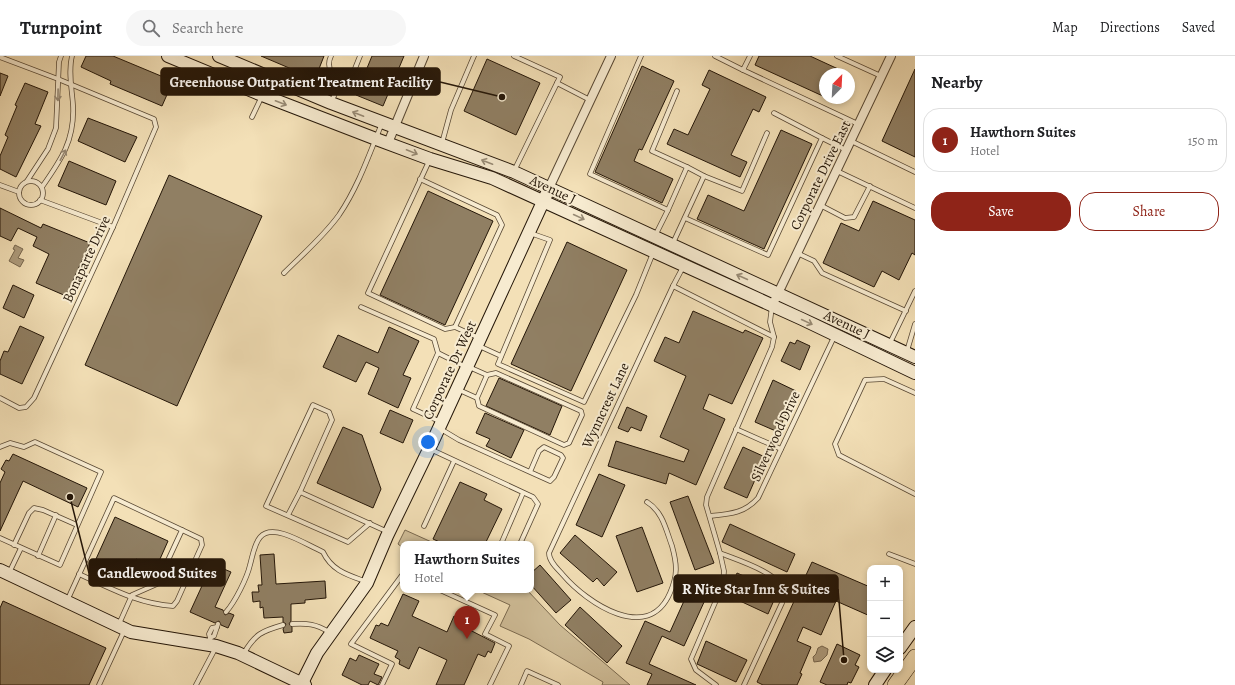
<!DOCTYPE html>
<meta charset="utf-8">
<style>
body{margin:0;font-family:Alegreya,serif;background:#f6f6f6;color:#202124}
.controls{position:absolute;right:12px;bottom:12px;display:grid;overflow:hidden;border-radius:8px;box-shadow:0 2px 6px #0003}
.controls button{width:36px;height:36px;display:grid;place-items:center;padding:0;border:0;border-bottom:1px solid #e0e0e0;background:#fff;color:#202124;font:20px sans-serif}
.compass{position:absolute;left:819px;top:12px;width:36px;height:36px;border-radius:50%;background:#fff;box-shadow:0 2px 6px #0003;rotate:24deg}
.you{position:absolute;left:428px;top:386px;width:14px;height:14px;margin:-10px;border:3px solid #fff;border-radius:50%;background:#1a73e8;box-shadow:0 0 0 6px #1a73e833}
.badge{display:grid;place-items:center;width:26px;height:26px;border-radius:50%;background:#8f2418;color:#fff;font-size:13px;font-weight:700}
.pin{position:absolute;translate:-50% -33px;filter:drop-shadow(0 1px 2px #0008)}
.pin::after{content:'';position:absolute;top:21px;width:14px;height:12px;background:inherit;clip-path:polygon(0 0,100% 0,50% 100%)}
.popup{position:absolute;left:400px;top:485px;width:134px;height:52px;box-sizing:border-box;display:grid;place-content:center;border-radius:8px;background:#fff;filter:drop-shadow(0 1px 3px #0005);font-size:13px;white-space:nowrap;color:#757577}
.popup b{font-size:15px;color:#202124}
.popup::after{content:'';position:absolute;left:50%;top:100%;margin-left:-8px;border:8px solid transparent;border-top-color:#fff}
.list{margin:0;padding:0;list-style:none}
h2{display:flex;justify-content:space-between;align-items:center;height:52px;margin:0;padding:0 16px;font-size:17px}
h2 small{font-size:13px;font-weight:400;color:#757577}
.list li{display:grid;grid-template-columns:26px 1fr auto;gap:12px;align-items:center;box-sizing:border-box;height:64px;margin:0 8px 8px;padding:0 8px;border:1px solid #e0e0e0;border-radius:16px}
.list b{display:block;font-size:15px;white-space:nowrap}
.list p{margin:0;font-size:13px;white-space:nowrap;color:#757577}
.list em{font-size:13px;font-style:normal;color:#757577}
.actions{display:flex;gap:8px;padding:12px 16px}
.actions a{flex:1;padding:9px 0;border:1px solid #8f2418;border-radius:16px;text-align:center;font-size:14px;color:#8f2418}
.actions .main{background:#8f2418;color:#fff}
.icon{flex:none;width:22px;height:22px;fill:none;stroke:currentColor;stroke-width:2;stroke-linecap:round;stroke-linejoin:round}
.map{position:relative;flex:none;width:915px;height:629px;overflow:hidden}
header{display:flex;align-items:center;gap:24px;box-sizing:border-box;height:56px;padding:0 20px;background:#fff;border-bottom:1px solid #e0e0e0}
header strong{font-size:19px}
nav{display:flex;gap:22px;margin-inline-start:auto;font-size:14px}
.search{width:280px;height:36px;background:#f6f6f6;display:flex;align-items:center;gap:10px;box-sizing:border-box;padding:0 14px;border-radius:22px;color:#757577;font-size:15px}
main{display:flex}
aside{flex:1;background:#fff}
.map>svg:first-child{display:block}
</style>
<header>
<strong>Turnpoint</strong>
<div class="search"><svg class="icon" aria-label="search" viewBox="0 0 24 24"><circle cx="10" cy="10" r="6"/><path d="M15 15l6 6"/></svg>Search here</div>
<nav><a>Map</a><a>Directions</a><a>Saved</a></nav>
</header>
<main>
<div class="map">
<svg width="915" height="629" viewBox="0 0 915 629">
<rect width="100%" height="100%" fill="#f3e0b7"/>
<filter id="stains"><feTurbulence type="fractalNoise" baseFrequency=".005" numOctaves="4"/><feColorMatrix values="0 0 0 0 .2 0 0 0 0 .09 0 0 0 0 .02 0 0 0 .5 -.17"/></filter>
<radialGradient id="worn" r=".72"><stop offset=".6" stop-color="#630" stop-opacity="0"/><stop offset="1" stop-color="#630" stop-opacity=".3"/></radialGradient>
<g fill="#d0be99" stroke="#7a6a50">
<path d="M405,474L436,488H403V492L398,488Z"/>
<path d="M477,534H527L560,569L630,629H602L603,626L529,583L500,570L510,549Z"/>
</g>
<g fill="#ad9b7c" stroke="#76664e">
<path d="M15,189L23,193L18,202L24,204L20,211L9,205L15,194L13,193Z"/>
<path d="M822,590L828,593L827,599L821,605L814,606L813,601L816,598L818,592Z"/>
</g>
<g fill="#907f63" stroke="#241608">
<path d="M86,0H113L173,25L162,50L110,28L111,25L81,11Z"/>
<path d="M261,0H324L315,23Z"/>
<path d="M372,0H404L383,50L356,39Z"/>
<path d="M759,0H810L849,18H825V41L755,9Z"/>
<path d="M487,3L540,27L516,79L464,55Z"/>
<path d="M642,10L674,25L642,94L639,93L634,105L673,123L662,147L595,116Z"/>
<path d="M915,13V101L882,85Z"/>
<path d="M709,14L766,41L759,56L753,53L731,99L747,106L740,121L667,88L674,73L688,79L710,33L702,29Z"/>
<path d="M0,17L8,20L0,40Z"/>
<path d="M25,27L48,36L35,68L41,70L16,121L0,113V100L8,81L5,79L17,50L15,49Z"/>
<path d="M88,62L137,81L125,106L78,85Z"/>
<path d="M781,74L812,88L764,193L697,163L708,139L744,155Z"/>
<path d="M69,105L116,125L106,149L58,130Z"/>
<path d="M169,119L262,160L177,350L85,309Z"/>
<path d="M428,135L493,165L445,269L380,239Z"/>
<path d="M873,145L915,164V199L912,197L899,224L882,215L874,231L823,207L841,167L859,175Z"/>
<path d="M0,152L41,172L43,168L90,187L66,240L36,227L49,198L33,190L37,181L18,172L11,185L0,180Z"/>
<path d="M567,186L627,214L571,335L511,308Z"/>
<path d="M13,229L34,239L24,262L3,252Z"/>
<path d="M693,255L743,277L745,274L763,282L732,348L709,338L703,353L725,363L696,429L669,417L666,428L608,410L616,385L684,406L689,394L660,381L686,320L654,305L665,281L679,287Z"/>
<path d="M20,270L44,281L22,328L0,318V305L4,295L8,296Z"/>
<path d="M389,271L419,285L403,319L411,322L398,352L368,338L379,312L366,306L356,326L323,311L338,279L378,297Z"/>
<path d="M797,284L810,290L800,314L781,305L790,286L795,288Z"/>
<path d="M499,322L562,350L550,379L486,350Z"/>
<path d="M773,324L796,335L778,376L755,366Z"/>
<path d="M627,351L647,360L641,375L631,371L628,376L618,372Z"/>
<path d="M390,354L413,364L403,387L380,377Z"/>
<path d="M485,357L524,374L511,402L486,390L490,383L476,377Z"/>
<path d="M343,371L362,379L381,433L373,452L317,427Z"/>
<path d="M743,391L765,401L747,442L724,432Z"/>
<path d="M13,398L87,432L78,451L23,425L0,475V427L5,416L1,413L6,404L9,405Z"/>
<path d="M599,418L625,429L602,481L576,469Z"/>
<path d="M460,426L487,438L484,444L502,453L485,488H444L433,483Z"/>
<path d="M688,440L714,507L695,514L670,446Z"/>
<path d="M115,461L168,485L156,512L136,503L133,509L127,507L118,526L91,514Z"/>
<path d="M730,468L795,498L787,516L722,486Z"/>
<path d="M642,471L663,527L637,536L616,480Z"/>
<path d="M575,479L617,516L604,530L597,522L593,526L560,497Z"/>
<path d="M274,498L276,528L325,525L326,542L305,544V547L291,548V565L289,568L292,571V576L284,577L283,573L286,568L283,566V561L264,562L263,551L260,552V545L253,546L252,536H259L258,529H262L260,499Z"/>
<path d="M812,506L870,531V560L836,545L821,579L803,571L797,585L811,591L800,617L802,618L797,629H763L757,626Z"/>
<path d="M212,508L231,516L215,551L223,554L225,559L229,557L234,559L228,572L221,569L219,565L215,567L190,556Z"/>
<path d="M540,509L571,544L556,557L531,529V517Z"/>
<path d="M737,517L778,535L768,558L727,539Z"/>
<path d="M693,525L710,533L684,590L662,580L649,608L696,629H647L652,618L626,607L645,565L670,576Z"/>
<path d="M403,538L419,545L412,560L447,576L454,560L471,567L468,573L495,587L491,597L488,595L485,601L478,598L464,629H436L447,604L419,591L409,613L399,608L400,604L395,601L398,595L370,582L376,569L379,570L381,567L388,570Z"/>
<path d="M3,545L106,592L89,629H0V552Z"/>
<path d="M580,551L622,590L607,607L565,569Z"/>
<path d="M706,585L747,604L736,626L697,608Z"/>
<path d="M837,588L860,599L855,609L859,611L851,627L848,626L847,629H827L820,626Z"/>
<path d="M359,599L379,608L374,618L382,621L378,629L370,625L368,629H362L342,619L350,602L356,605Z"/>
</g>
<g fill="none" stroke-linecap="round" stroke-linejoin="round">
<g stroke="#584834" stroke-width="5.5">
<g id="lane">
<path d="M331,0C326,10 332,20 339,27L332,45"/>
<path d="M514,0L560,21L557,27L590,44"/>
<path d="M641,0L590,118L668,154L655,180"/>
<path d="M715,0L743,14L750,0"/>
<path d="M837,0L881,20"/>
<path d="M0,1L58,23L154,63L156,71L113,171L34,342L26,351L19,352L0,342"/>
<path d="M743,14L858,68"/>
<path d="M339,27L350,25L360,0"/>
<path d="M252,61L262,40"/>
<path d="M822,82L846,94"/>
<path d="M851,85L915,116"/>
<path d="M442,87L451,54L474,0"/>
<path d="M430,103L368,237L445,273L455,271L479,282"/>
<path d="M687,111L704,120"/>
<path d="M514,115L557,27"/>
<path d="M837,115L915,152"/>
<path d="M420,123L497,159L502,169L455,271"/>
<path d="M27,125L48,93L56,72L59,6L61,0"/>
<circle cx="31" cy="137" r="12"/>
<path d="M0,129L19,136"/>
<path d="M42,131C61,104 75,84 73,49C72,33 68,16 72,0"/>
<path d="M40,144L113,171"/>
<path d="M820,149L845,162L854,161L870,130"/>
<path d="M668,154L687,111L652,95L677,35"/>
<path d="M685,162L768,199L822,82L774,57"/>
<path d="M530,177L550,184L498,308L584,346L636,239L653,197"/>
<path d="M673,187L704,120L742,135L767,77"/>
<path d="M797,197L814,205L822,217L906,255"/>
<path d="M284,217C303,198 324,180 339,159C358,131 369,99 382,67"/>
<path d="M673,230L774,281"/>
<path d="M361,251L434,283L438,297L466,311"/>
<path d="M890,287L915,235"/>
<path d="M479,290L501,300"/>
<path d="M907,295L915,268"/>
<path d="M438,297L413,353L441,366"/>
<path d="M457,333L477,342L479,350L564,389L569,387L582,359L581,355L496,317L487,319L469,311"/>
<path d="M915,337L884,323L865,324L835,388L839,399L915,438"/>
<path d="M477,342L487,319"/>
<path d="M439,372L459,384L530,416L539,395L544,391L561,399L563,402L554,421L550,425L530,416"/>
<path d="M736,373L781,393"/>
<path d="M0,391L10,387L24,391L35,386L101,416L60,509L0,482"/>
<path d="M430,393L533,441L538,448L520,488"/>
<path d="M647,446C663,456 666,474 672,490C677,508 678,519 670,537C648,588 587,547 563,519C558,513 549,506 549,497L673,230L683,211"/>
<path d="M288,459L300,436"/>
<path d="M710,460C730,458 745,457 758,442L834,281"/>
<path d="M370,467L348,486L266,450L313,349L329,356L332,364L300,436L388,476"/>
<path d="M424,470L454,405"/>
<path d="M501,488L523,437"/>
<path d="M14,489L29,457L34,452L43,454L77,469"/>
<path d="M720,497C737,504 778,516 784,535C785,539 783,543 782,547L744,629"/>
<path d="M889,498L915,508"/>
<path d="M38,500L56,459"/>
<path d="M9,517L21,492"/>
<path d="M79,518C110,532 139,548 173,550L177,545L202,489L201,483L182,474"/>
<path d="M440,534L495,559L485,578L509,590L490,629"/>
<path d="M67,545L114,442L182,474L157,528L132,539L119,568"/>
<path d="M226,556C235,546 247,522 250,509C255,491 256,469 284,478C297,482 310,490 323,496C332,515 348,519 367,526"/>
<path d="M292,568C307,567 316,568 329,576"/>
<path d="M210,582L214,580L218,568"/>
<path d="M209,587L210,582L209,578L212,572L217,571"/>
<path d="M244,597C255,578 262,575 283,569"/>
<path d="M99,629L124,575"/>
<path d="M196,629L216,591"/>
<path d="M382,629L392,608L351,588L403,518"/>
<path d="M521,629L527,615L558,629"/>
<path d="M716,629L696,614L691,603L723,528L724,515L720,497L706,449L707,441L772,291L774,281L770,266L772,250"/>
</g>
</g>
<g stroke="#584834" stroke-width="10">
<g id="street">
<path d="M388,87L424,0"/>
<path d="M549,132L611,0"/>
<path d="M772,250L891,0"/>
</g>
</g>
<g stroke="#241608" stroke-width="14">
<g id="secondary">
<path d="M168,0L262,39L376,83L430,103L492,122L802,263L915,317"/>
<path d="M219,0L331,47L514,116L915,301"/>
<path d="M0,514L131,576L216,590L238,597L305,629"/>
<path d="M900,592L915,571"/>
<path d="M301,629L317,597L367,527L387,480L433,385L547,137"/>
<path d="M875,629L885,614"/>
</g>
</g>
<g stroke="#241608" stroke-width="16">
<path id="highway" d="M895,629L915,601"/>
</g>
<use href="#lane" stroke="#f7ebd0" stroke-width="4"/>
<use href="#street" stroke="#f7ebd0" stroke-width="8"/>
<use href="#secondary" stroke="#f7ebd0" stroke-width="12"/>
<use href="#highway" stroke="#f3e0b7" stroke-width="15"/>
</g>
<defs><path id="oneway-shaft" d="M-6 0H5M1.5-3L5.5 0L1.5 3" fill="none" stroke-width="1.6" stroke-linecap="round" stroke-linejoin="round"/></defs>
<g stroke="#988b76">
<use href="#oneway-shaft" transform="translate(58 39) rotate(91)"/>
<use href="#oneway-shaft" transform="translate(281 47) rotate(21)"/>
<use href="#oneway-shaft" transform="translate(358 58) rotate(-159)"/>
<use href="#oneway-shaft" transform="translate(412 96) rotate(22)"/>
<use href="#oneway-shaft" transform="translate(63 99) rotate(-62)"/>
<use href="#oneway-shaft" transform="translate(487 106) rotate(-159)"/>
<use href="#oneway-shaft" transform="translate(579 161) rotate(25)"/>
<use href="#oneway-shaft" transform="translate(742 221) rotate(-156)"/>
<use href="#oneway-shaft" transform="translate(807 266) rotate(25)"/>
</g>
<g text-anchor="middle" stroke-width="4" stroke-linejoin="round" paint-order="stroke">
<g font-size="14" fill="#241608" stroke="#f7ebd0">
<text transform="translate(820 119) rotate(-64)" y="5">Corporate Drive East</text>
<text transform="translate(553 133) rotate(25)" y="5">Avenue J</text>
<text transform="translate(86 203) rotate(-65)" y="5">Bonaparte Drive</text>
<text transform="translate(847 268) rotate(25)" y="5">Avenue J</text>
<text transform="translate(449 314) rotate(-65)" y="5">Corporate Dr West</text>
<text transform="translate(605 349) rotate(-65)" y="5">Wynncrest Lane</text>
<text transform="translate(775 380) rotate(-65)" y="5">Silverwood Drive</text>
</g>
</g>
<path fill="none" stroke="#241608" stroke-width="1.5" d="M502 41L440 26M70 441L89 517M844 604L838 533"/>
<g fill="#241608" stroke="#f7ebd0" stroke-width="1.5">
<circle cx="502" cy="41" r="4"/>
<circle cx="70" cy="441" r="4"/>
<circle cx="844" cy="604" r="4"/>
</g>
<g fill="#241608" stroke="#241608" stroke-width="1.5">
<rect x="161" y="12" width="279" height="27" rx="4"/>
<rect x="89" y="503" width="136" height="27" rx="4"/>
<rect x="674" y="519" width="164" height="27" rx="4"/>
</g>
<g font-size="15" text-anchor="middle" font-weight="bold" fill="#fff">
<text x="301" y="31">Greenhouse Outpatient Treatment Facility</text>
<text x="157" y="522">Candlewood Suites</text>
<text x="756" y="538">R Nite Star Inn &amp; Suites</text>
</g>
<rect width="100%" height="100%" filter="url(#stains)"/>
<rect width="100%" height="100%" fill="url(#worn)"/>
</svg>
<div class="controls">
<button>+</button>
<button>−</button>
<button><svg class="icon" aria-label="layers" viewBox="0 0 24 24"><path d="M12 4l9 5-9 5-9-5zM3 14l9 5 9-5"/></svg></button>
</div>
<svg class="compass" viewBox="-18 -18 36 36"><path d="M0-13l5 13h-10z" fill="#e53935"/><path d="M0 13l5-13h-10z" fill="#757577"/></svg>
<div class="you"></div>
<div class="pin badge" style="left:467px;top:583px">1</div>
<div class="popup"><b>Hawthorn Suites</b>Hotel</div>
</div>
<aside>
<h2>Nearby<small></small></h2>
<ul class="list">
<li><span class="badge">1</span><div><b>Hawthorn Suites</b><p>Hotel</p></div><em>150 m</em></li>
</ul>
<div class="actions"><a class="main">Save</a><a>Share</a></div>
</aside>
</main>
